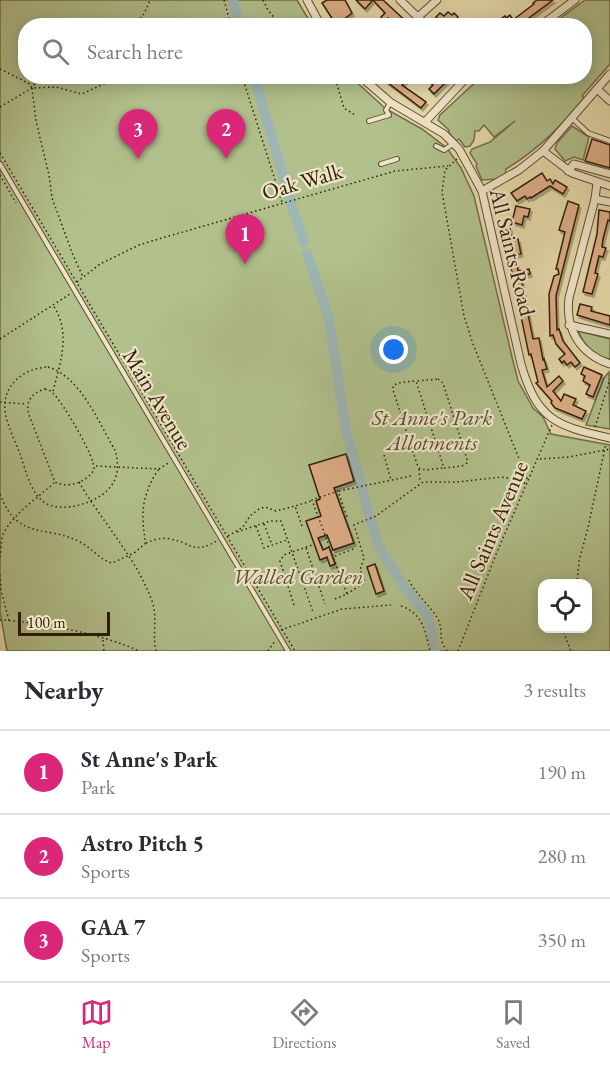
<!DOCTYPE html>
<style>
body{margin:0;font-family:"EB Garamond",serif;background:#f7f7f7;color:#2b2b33}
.controls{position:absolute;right:18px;bottom:18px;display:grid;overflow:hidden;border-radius:12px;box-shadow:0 3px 15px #0003}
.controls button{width:54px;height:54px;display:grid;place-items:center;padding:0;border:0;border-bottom:2px solid #e1e1e2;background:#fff;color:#2b2b33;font:30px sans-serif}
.scale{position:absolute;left:18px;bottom:15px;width:92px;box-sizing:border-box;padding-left:6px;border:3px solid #311d09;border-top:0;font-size:16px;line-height:21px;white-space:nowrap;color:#311d09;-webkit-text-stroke:4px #efe6c8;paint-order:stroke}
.you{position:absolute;left:394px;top:350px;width:21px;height:21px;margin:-15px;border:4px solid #fff;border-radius:50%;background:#1a73e8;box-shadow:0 0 0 9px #1a73e833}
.badge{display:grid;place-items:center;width:39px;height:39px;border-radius:50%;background:#db2777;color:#fff;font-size:20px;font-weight:700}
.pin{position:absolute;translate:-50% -50px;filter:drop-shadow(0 2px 3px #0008)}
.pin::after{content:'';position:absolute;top:32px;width:21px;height:18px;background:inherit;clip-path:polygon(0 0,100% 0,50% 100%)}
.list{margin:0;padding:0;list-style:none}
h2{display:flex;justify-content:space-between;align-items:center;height:78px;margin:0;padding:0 24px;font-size:26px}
h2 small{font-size:20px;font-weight:400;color:#7c7c81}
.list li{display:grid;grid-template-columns:39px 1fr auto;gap:18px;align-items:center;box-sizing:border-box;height:84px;padding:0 24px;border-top:2px solid #e1e1e2}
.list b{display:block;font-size:22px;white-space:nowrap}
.list p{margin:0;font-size:20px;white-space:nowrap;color:#7c7c81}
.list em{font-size:20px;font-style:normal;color:#7c7c81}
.icon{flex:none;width:33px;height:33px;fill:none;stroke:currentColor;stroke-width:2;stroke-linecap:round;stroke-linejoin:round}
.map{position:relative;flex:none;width:610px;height:651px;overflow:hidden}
.search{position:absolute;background:#fff;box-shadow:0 3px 15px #0003;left:18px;right:18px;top:18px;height:66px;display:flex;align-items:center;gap:15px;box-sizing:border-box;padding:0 21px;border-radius:24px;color:#7c7c81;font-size:22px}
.sheet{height:330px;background:#fff}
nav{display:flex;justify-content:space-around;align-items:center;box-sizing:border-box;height:84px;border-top:2px solid #e1e1e2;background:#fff;font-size:16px;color:#7c7c81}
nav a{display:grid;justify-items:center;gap:3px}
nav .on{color:#db2777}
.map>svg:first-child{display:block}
</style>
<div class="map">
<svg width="610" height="651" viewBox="0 0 610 651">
<defs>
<filter id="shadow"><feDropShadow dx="2" dy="3" stdDeviation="0" flood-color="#0004"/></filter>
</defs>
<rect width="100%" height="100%" fill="#e6d9aa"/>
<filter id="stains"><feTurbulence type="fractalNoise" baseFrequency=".00333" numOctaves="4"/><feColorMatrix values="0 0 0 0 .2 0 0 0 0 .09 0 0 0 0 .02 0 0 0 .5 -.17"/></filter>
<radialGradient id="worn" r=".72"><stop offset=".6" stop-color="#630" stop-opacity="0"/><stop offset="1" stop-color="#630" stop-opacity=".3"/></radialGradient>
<g fill="#b1c08c" stroke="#716e4a" stroke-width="1.5" fill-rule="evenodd">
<path d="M0,0H297L312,25L26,26V76L351,77L386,109L422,129L447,148L461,168L474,196L512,357L518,381L533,408L543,417L551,434L610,445V651H7L0,612ZM542,584H588V628H542Z"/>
<path d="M585,0H610V64L582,96L584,98C562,126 536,151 506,169L505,175L497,179L482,180L476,166L477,164L470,153L472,149L490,142L515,121L494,137L484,125L479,131H475L474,140L470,146L465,147L459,139L456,141L449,133V130L438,120L440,115L481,77L584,76V26L551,25Z"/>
<path d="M572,126L589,137L583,160L574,157L565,161L555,149L557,143Z"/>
<path d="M578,331L610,339V359C594,358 584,344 578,331Z"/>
<path d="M609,372L610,429L586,425L604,378Z"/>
</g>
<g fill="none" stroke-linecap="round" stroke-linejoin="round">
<g stroke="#9db7b5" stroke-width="10">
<path d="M233,0L240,26"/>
<path d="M254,76L294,213"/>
<path d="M295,215L304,242"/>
<path d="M307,254L329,319L346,431L377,542L382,552L403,585L426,614L430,625L435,651"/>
</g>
</g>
<g fill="#deae86" stroke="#311d09" stroke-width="1.5" filter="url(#shadow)">
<path d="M327,0H345L352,13L342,21L345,26H337L322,3Z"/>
<path d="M356,0H383L411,26H396L388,18L385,22L381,17L385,13L373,0L365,9Z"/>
<path d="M537,0H553L518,26H492L505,16L506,18L510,15L513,20L534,4L533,3Z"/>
<path d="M448,12L452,15L454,13L458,17L453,23L455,26H445L436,17L440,13L444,16Z"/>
<path d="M379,76H404L407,79L402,85L426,102L421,108Z"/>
<path d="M441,76H452L434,94L429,89L433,85L429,81L433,77L437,81Z"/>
<path d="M592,139L610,145V168L585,161Z"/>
<path d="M542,173L547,181L550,179L553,184L555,180L567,187L563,194L550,186L531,198L530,197L527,199L525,196L517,201L511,193Z"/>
<path d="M568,201L579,205L556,296L557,330L559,329L563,341L580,363L575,367L571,362L567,365L564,361L562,363L559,359L565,354L556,344L553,335L550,336L549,294L554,276L559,274L558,269H556L565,232L559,230Z"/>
<path d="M516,206L530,209L528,217L524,216L522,225L512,222Z"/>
<path d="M599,210L610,212V221L608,220L603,239L602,247L606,248L603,257L599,256L595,273L598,274L592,294L583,292L597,234Z"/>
<path d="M510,228L512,240L518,239L521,254L515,255L518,271L529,269L530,274L521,276L523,289L533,339L539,338L543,360L544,359L547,369L542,370L547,387L559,376L563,381L553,391L561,401L564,394L576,399L573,405L586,411L582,419L555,408L551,403L552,401L536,383L538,382L531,354L529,355L503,229Z"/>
<path d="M580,304L592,307L591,311L610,316V325L577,315Z"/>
<path d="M584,367L602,375L593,397L586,394L590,385L583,381L585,376L581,374Z"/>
<path d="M346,454L354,481L334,488L354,543L333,550L327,535L318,538L323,550L329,547L335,564L330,566L327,557L320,560L306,521L321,516L316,501L320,499L309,465Z"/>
<path d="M375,564L384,591L376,594L367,567Z"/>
</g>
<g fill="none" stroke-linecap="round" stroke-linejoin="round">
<g stroke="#5e4c31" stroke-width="6">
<g id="lane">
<path d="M572,118L588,133L610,141"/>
<path d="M369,121L389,115L386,110L390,103"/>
<path d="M436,146L444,150L453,144"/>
<path d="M0,164L288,651"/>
<path d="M381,164L397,159"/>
</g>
</g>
<g stroke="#5e4c31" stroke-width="9">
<g id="street">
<path d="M307,0L321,26"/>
<path d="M400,0L427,26"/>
<path d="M418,17L437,0"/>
<path d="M540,26L575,0"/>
<path d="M360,76L390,102L444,134L459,149L482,191L521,364C537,420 556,426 610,438"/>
<path d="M597,89L610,101"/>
<path d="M425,122L468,76"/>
<path d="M543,151L572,173L610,186"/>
<path d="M568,171L574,164L610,174"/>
<path d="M597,183L595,199L569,298C565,329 580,354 610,364"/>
<path d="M482,191L519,170L543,151L610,74"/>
<path d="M595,199L610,202"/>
<path d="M569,325L610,334"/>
</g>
</g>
<g stroke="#311d09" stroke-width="1.5" stroke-dasharray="1.5 3" stroke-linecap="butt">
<path d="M224,0L231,26"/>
<path d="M263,0L268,10L281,26"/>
<path d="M108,26L128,25"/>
<path d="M129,26C142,20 145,13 150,0"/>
<path d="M0,69L30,84L32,88L56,87L82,94L108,82L121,81L123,76"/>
<path d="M242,76L282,202"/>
<path d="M332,76L336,81L344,108L355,115"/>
<path d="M32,88L36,121L49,175L52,198L73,255L83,277"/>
<path d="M0,107L32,88L40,76"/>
<path d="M0,153L295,651"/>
<path d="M457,159L445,170L442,192L464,316L473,344L528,481"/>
<path d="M0,175L16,203"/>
<path d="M77,282L100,264L139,245L162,238L395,171L448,166"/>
<path d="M0,339L70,294"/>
<path d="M48,367C81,377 98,422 115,450C120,468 118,483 102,495C88,504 66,511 49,505C31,497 26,471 20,454C15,441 7,425 5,411C2,385 24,368 48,367Z"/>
<path d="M438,379L443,383L467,459V463L462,466L444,468L416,381Z"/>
<path d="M414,381L398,383L393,386V390L417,464L419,468L425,470L443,468"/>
<path d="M45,389C49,391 50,390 53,393C63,403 96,458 94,470C86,482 69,489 55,482L29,415C25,402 31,393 45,389Z"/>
<path d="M53,391C61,361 71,332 53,305"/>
<path d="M0,402L26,404"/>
<path d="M595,427L610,379"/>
<path d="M384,455L391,480"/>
<path d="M540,459L569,457L610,449"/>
<path d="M96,466L159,469L170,462"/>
<path d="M419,469L420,482"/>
<path d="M79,482C102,522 136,557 152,601C158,618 152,634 156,651"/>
<path d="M339,491L411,476"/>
<path d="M0,494C18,542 46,524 80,542C92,548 100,560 112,563L134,553L145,544C145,535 143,528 143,519C142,502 149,482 159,469"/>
<path d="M264,524L272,545"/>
<path d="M256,526L264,548L287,540"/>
<path d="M302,526L295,506L311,501"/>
<path d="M237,532L270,521H281L313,612"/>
<path d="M228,536L243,527L250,516L259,509L265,507L276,511L295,506"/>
<path d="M146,543C153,540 162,537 170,539C191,542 193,556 218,540"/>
<path d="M306,548L325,604"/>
<path d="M335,556L356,548"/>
<path d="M0,557C1,551 1,544 2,538C8,517 39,497 54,483"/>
<path d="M0,575L1,590L9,621"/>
<path d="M409,580C416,595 430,605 438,619C444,631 437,638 447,651"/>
<path d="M577,584L579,561L588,528L606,443"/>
<path d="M347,594L365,582L360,570L364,558L354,525L376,516L423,482H457L501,477L514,479L527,484"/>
<path d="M335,599L347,594L312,500L338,491L347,517"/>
<path d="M294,605L280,561L284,555L312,545"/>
<path d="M401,606C423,614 425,630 430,651"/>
<path d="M0,620C40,622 103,634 139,651"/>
<path d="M562,628L571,651"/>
<path d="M281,630L342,609L391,605"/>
<path d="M103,640L104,651"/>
<path d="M268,651L275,641"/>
<path d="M458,651L497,552L552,425"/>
</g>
<use href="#lane" stroke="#efe6c8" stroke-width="4"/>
<use href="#street" stroke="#efe6c8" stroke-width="7"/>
</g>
<g text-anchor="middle" stroke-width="4.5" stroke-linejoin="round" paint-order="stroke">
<g font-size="22" fill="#311d09" stroke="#efe6c8">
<text transform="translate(302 181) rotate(-16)" y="8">Oak Walk</text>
<text transform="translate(513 252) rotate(76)" y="8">All Saints Road</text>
<text transform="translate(158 399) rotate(59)" y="8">Main Avenue</text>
<text transform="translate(492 530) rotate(-67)" y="8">All Saints Avenue</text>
</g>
<g font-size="22" font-style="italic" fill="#574e30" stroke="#efe6c8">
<text x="432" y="425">St Anne's Park<tspan x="432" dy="25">Allotments</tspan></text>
<text x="298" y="584">Walled Garden</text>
</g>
</g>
<rect width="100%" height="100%" filter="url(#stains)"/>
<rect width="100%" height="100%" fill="url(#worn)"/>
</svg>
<div class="controls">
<button><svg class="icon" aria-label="locate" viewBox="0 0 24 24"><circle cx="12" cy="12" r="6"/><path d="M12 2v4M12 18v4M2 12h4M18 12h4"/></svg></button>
</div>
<div class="scale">100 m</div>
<div class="you"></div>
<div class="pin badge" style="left:245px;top:264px">1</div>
<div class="pin badge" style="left:226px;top:159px">2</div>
<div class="pin badge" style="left:138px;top:159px">3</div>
<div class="search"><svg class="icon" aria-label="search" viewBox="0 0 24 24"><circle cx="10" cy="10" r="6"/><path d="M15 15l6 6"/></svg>Search here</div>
</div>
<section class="sheet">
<h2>Nearby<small>3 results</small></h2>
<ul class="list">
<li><span class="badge">1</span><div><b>St Anne's Park</b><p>Park</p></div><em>190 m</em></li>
<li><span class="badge">2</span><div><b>Astro Pitch 5</b><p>Sports</p></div><em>280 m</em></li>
<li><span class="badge">3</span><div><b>GAA 7</b><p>Sports</p></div><em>350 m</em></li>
</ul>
</section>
<nav>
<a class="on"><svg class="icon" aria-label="map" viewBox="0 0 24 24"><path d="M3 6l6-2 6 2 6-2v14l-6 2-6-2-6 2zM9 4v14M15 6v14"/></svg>Map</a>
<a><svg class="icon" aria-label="directions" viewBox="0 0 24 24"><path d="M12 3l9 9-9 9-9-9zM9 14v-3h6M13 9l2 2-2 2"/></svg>Directions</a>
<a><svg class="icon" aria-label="saved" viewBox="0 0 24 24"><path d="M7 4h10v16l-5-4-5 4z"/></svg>Saved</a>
</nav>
